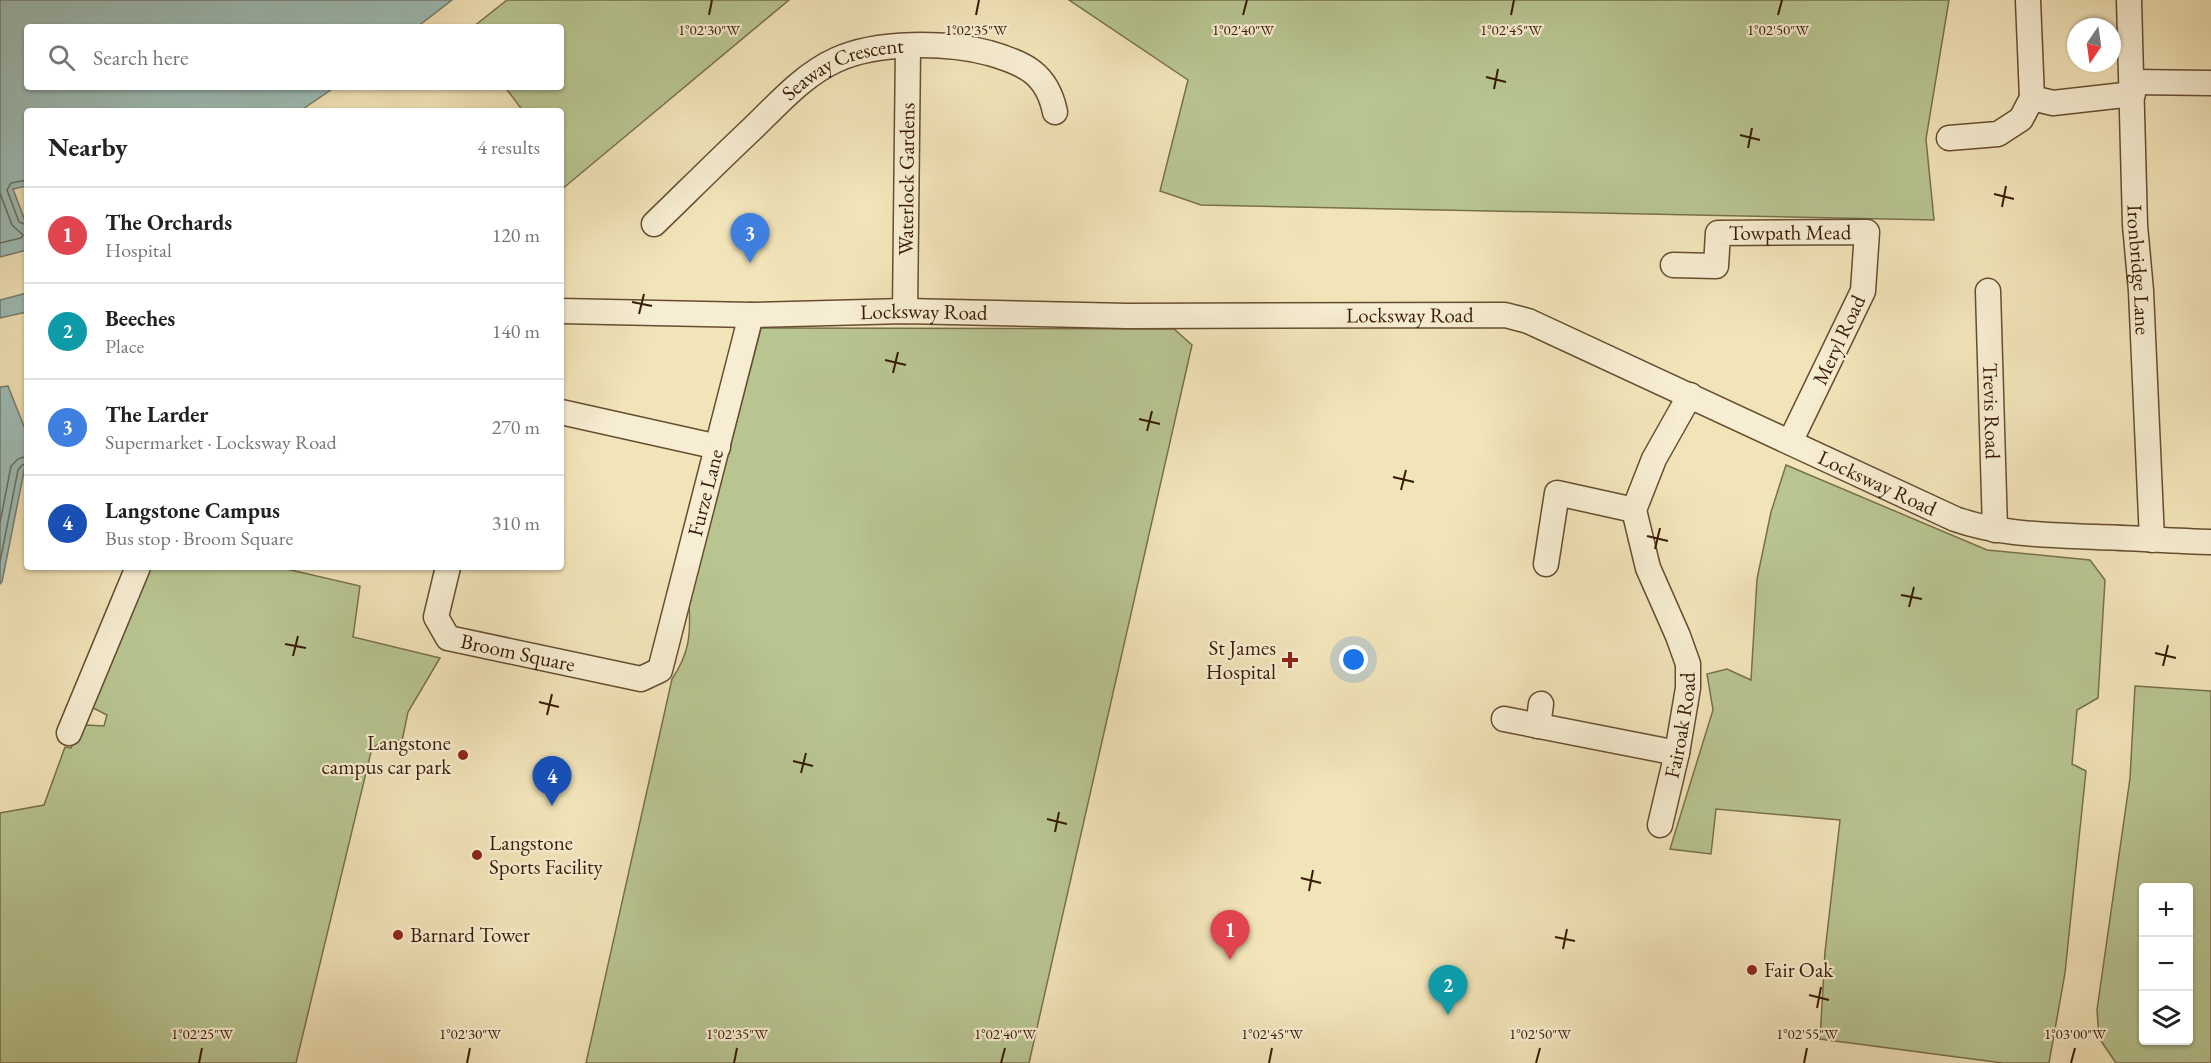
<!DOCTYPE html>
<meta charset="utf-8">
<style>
body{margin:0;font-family:"EB Garamond",serif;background:#f6f6f6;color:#222}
.controls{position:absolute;right:18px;bottom:18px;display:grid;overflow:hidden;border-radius:6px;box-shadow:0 2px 4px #0004}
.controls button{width:54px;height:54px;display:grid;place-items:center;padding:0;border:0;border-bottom:2px solid #e0e0e0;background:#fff;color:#222;font:30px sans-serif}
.compass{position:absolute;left:2067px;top:18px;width:54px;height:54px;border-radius:50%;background:#fff;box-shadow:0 2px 4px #0004;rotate:193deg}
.you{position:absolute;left:1354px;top:660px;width:21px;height:21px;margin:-15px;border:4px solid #fff;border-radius:50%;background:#1a73e8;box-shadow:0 0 0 9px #1a73e833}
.badge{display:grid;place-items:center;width:39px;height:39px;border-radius:50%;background:#8f2418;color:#fff;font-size:20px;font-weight:700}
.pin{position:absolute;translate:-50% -50px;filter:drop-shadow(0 2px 3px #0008)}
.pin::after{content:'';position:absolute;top:32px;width:21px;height:18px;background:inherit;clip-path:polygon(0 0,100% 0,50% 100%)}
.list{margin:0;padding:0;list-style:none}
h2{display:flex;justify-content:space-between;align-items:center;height:78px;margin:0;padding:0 24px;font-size:26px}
h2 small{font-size:20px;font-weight:400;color:#767676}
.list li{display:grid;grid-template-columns:39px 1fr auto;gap:18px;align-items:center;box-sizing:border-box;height:96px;padding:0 24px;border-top:2px solid #e0e0e0}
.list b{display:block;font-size:22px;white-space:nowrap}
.list p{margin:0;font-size:20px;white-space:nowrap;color:#767676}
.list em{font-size:20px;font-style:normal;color:#767676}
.icon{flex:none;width:33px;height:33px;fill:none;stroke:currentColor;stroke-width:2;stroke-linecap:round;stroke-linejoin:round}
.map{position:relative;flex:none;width:2211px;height:1063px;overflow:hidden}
.search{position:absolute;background:#fff;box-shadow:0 2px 4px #0004;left:24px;top:24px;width:540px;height:66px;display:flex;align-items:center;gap:15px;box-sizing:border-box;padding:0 21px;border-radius:6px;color:#767676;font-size:22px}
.panel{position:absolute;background:#fff;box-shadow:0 2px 4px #0004;left:24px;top:108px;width:540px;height:462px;border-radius:6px}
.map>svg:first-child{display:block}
</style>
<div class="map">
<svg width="2211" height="1063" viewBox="0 0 2211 1063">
<rect width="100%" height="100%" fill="#f2e4b9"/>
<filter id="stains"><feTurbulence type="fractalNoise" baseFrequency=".00333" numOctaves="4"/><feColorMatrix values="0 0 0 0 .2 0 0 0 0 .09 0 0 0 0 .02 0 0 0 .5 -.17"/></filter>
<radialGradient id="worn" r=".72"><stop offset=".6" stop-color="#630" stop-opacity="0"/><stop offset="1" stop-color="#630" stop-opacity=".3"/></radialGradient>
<g fill="#b8c591" stroke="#78704a" stroke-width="1.5" fill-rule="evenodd">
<path d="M507,0H789L561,190V111H523L505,87H561V27H473Z"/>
<path d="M1069,0H1949L1926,139L1934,220L1201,205L1160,191L1188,80Z"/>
<path d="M761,328L1174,329L1192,345L1029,1063H586L672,679C689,654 691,635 689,605Z"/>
<path d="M1786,465L1987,550L2090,560L2105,580L2098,698L2077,710L2072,764L2086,771L2065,973L2049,1063H2003L1820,1039L1825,952L1840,820L1716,809L1711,854L1670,849L1713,710L1707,674L1727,669L1751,680L1757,579L1771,512Z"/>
<path d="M147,567H278L360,586L353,637L440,658L408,712L402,741C388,739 378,740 371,752L296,1063H0V813L44,805L65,747L71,748L80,727L86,725L104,726L107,715L93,708L90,702Z"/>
<path d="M2135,686L2211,691V1063H2116L2099,1038L2097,1010L2130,778ZM2144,888H2188V1040H2144Z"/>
</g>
<g fill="#9dbdb7" stroke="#757c6f" stroke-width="1.5">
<path d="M0,0H452L417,27H27V87H335L300,111H27V186L13,189L27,226V250L0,257Z"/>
<path d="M27,293V312L0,318V300Z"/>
<path d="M8,386L27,434V456L2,582L0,584V387Z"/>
</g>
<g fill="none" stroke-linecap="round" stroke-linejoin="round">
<g stroke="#6b6c5d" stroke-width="1.5">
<path d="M27,180L11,183L7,190L19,222L27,225"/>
<path d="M0,193L12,225L23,235L21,238L0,243"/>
<path d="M0,523L11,466L18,459L27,456"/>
<path d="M0,562L18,470L22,465L27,464"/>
</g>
<g stroke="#674d30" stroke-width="27">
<g id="minor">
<path d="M2028,0L2032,98"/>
<path id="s1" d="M2129,0L2135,225L2141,291L2152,540"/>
<path d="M2133,82L2211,83"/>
<path d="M1949,138L1998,134L2021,119L2032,98L2053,103L2133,94"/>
<path id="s2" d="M654,224C687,192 719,160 752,129C778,104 803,75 836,60C877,41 946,42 989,53C1024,63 1047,73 1055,112"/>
<path id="s3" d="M1673,265L1716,266L1718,233L1867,232L1863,291L1790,442"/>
<path id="s4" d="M1988,291L1995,530"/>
<path id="s5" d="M561,311L751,315L905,311L1127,316L1505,315L1528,321L1955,519C2000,535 2049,535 2096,537C2134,538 2173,541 2211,542"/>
<path id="s6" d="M905,311L908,47"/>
<path d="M561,412L718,447"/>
<path d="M1546,564L1557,493L1634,510"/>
<path id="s7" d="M448,567L436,617L448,638L641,679L660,670L751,315"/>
<path d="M1504,719L1677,753"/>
<path d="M1538,726L1541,704"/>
<path d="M69,733L138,567"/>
<path id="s8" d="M1660,825L1677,753L1688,688V664L1678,636L1648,568L1634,510L1654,459L1690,395"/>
</g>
</g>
<use href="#minor" stroke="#f7edd2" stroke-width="24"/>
</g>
<path fill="none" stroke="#391b03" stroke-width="2" d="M709,15L712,0M976,15L979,0M1243,15L1247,0M1511,15L1514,0M1778,15L1782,0M1486,77L1506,82M1494,89L1498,69M1740,135L1760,140M1748,148L1752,128M1994,194L2014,199M2002,207L2006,186M632,302L652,306M639,314L644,294M885,360L906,365M893,373L898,352M1139,419L1160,424M1147,431L1152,411M1393,477L1414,482M1401,490L1406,470M1647,536L1668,541M1655,549L1660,528M1901,595L1922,599M1909,607L1914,587M285,644L306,648M2155,653L2176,658M293,656L298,636M2163,666L2168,645M539,702L559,707M547,715L552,694M793,761L813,766M801,773L806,753M1047,819L1067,824M1055,832L1059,812M1301,878L1321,883M1309,891L1313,870M1555,937L1575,941M1563,949L1567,929M1809,995L1829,1000M1817,1008L1821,987M199,1063L202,1048M467,1063L470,1048M734,1063L737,1048M1001,1063L1005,1048M1269,1063L1272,1048M1536,1063L1540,1048M1804,1063L1807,1048M2071,1063L2075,1048"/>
<g fill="#8f2418" stroke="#f7edd2" stroke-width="2">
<path d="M1287 651h6v6h6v6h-6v6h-6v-6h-6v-6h6z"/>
<circle cx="463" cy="755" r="6"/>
<circle cx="477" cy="855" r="6"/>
<circle cx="398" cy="935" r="6"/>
<circle cx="1752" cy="970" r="6"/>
</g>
<g text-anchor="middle" stroke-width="4.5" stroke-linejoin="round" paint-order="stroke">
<g font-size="21" fill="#391b03" stroke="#f7edd2">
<text dy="7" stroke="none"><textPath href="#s2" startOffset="249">Seaway Crescent</textPath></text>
<text dy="7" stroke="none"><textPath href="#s6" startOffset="132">Waterlock Gardens</textPath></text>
<text dy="7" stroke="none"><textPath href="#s3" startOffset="148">Towpath Mead</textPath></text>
<text dy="7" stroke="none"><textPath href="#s1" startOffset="270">Ironbridge Lane</textPath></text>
<text dy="7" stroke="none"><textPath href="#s5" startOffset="363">Locksway Road</textPath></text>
<text dy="7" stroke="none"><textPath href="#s5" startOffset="849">Locksway Road</textPath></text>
<text transform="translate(1839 340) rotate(-65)" y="7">Meryl Road</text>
<text dy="7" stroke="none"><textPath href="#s4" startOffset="120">Trevis Road</textPath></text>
<text dy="7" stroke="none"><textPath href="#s5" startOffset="1353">Locksway Road</textPath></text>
<text dy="7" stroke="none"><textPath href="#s7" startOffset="477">Furze Lane</textPath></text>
<text dy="7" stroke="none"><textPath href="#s7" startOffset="147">Broom Square</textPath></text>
<text dy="7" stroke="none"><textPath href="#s8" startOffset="102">Fairoak Road</textPath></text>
</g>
<g font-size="21" fill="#391b03" stroke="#f7edd2" text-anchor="start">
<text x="1276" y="655" text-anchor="end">St James<tspan x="1276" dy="24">Hospital</tspan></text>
<text x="451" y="750" text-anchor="end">Langstone<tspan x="451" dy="24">campus car park</tspan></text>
<text x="489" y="850">Langstone<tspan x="489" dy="24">Sports Facility</tspan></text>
<text x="410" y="942">Barnard Tower</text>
<text x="1764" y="977">Fair Oak</text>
</g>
</g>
<g font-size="15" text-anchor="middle" fill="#391b03" stroke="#f7edd2" stroke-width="4.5" stroke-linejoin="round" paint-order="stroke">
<text x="709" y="35">1°02'30"W</text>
<text x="976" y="35">1°02'35"W</text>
<text x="1243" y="35">1°02'40"W</text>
<text x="1511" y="35">1°02'45"W</text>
<text x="1778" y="35">1°02'50"W</text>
<text x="202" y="1039">1°02'25"W</text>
<text x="470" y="1039">1°02'30"W</text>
<text x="737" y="1039">1°02'35"W</text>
<text x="1005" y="1039">1°02'40"W</text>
<text x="1272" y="1039">1°02'45"W</text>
<text x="1540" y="1039">1°02'50"W</text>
<text x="1807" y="1039">1°02'55"W</text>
<text x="2075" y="1039">1°03'00"W</text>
</g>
<rect width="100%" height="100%" filter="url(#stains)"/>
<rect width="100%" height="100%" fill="url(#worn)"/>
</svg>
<div class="controls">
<button>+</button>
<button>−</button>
<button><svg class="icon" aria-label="layers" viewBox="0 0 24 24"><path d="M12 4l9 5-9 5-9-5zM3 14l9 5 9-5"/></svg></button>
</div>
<svg class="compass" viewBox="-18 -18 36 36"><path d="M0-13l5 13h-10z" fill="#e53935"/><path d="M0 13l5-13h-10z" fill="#767676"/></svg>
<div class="you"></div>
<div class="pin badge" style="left:1230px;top:960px;background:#e0444e">1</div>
<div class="pin badge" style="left:1448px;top:1015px;background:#0f9aa8">2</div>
<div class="pin badge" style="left:750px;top:263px;background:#3f7fe0">3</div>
<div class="pin badge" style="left:552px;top:806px;background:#1a4fb4">4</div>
<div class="search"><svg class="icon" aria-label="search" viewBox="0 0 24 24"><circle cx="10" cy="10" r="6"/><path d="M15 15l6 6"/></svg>Search here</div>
<section class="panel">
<h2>Nearby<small>4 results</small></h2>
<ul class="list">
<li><span class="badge" style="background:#e0444e">1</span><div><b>The Orchards</b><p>Hospital</p></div><em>120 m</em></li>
<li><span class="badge" style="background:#0f9aa8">2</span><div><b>Beeches</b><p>Place</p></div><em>140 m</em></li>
<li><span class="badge" style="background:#3f7fe0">3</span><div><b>The Larder</b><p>Supermarket · Locksway Road</p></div><em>270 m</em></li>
<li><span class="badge" style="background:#1a4fb4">4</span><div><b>Langstone Campus</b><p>Bus stop · Broom Square</p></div><em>310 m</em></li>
</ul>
</section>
</div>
